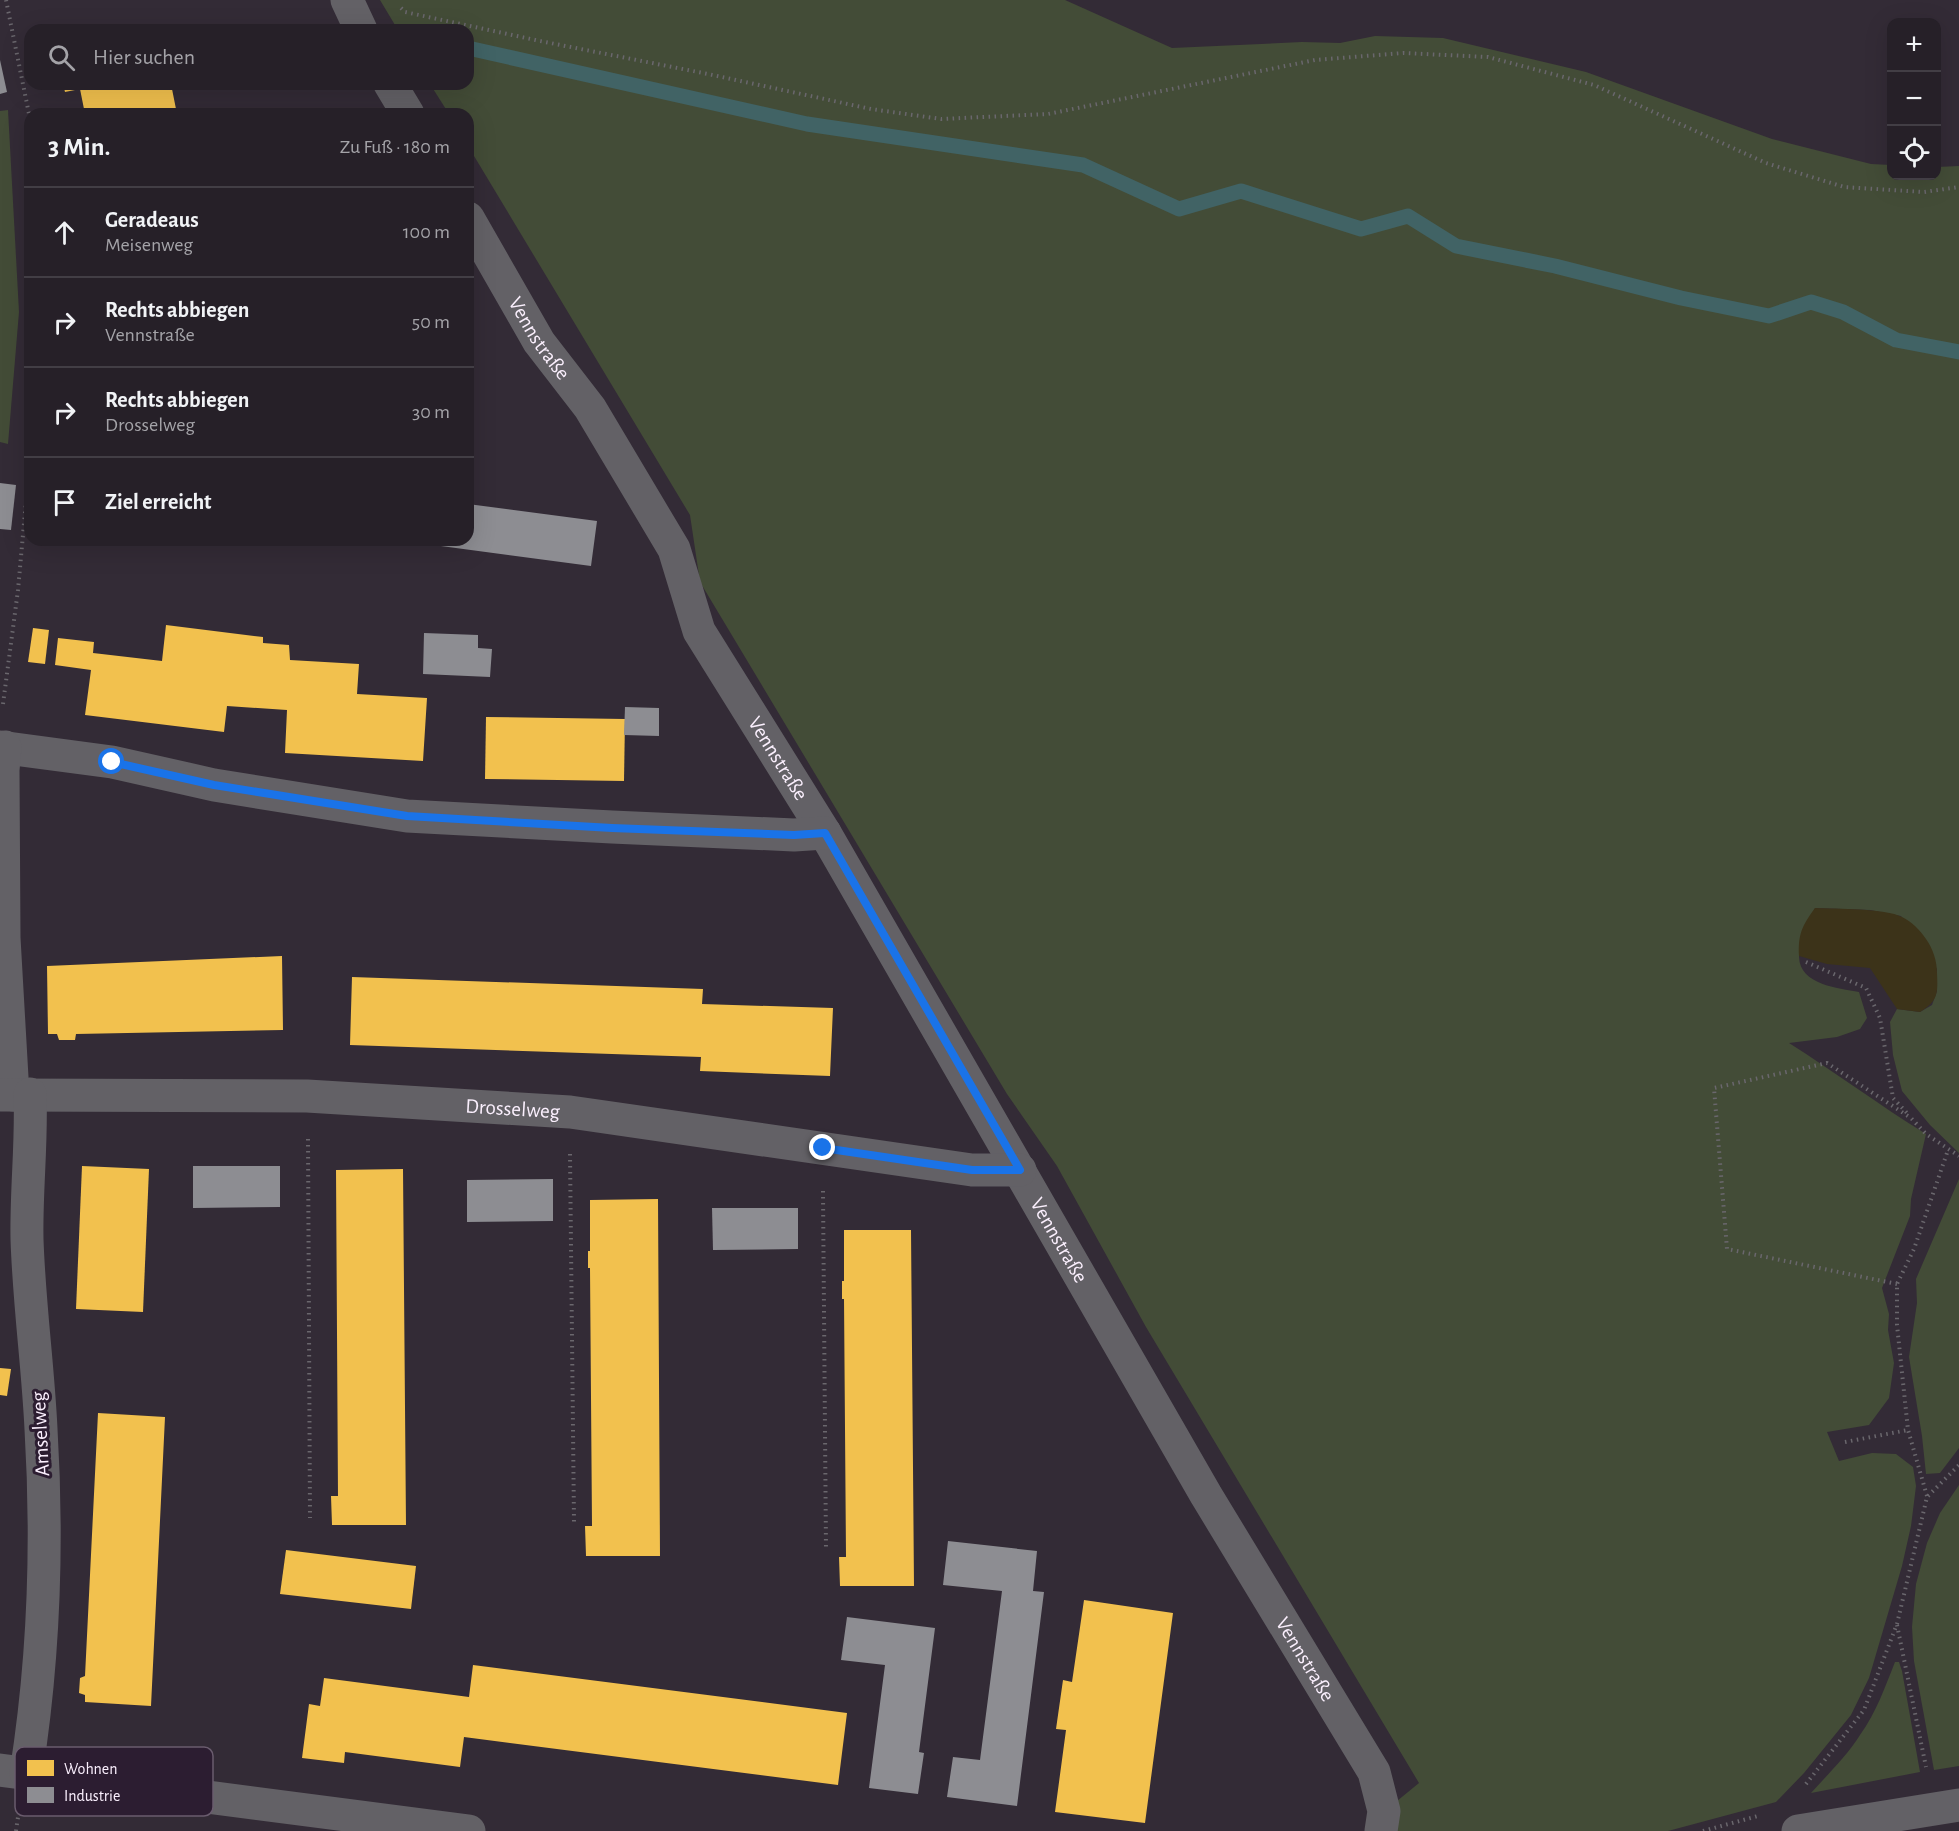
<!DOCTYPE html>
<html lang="de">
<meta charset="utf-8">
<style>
body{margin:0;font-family:"Alegreya Sans",sans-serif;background:#322d34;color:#f1f3f6}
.controls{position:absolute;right:18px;top:18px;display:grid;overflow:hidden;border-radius:12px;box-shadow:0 6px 24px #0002}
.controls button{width:54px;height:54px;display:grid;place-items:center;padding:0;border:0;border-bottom:2px solid #423e45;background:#262028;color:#f1f3f6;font:30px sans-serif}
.stop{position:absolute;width:18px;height:18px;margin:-14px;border:4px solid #1a73e8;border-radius:50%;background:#fff}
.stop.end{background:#1a73e8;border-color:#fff;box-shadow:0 2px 6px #0008}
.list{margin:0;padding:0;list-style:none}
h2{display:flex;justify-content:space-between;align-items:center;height:78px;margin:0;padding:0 24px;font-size:26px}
h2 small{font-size:20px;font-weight:400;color:#a4a3a8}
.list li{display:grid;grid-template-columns:39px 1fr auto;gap:18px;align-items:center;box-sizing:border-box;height:90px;padding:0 24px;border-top:2px solid #423e45}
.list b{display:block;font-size:22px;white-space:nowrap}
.list p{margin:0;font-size:20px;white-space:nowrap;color:#a4a3a8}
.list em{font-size:20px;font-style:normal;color:#a4a3a8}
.icon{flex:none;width:33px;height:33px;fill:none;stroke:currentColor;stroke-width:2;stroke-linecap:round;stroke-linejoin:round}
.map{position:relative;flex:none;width:1959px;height:1831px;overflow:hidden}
.search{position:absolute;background:#262028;box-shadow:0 6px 24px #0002;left:24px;top:24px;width:450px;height:66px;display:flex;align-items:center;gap:15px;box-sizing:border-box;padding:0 21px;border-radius:18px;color:#a4a3a8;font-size:22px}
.panel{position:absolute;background:#262028;box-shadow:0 6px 24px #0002;left:24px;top:108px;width:450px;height:438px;border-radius:18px}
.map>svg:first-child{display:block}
</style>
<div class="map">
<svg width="1959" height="1831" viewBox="0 0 1959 1831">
<rect width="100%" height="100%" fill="#332b36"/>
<g fill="#434c37">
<path d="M380,0H1065L1172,48L1302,42L1340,43L1375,36L1443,38L1586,72L1772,139L1871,164L1891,165L1892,176H1936L1937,167L1959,166V1153L1930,1125L1902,1091L1893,1055L1890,1022L1897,1009L1920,1012L1932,1005L1937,991V969L1901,916L1870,910L1815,908C1811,918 1799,948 1799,957C1800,985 1838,988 1859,992L1867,1018L1860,1029L1837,1037L1789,1043C1835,1072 1879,1105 1926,1134L1911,1199L1910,1216L1882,1288L1889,1314L1888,1330L1894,1363L1889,1398L1869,1425L1827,1432L1839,1461L1872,1453L1896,1454L1913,1467L1916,1486L1911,1526L1902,1566L1869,1678L1851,1715L1804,1773L1776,1802L1668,1831H1381L1386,1810L1419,1783L1146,1327L1057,1166L1007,1094L700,582L690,515L468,146V114H449L430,84H468V30H398Z"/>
<path d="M8,110L19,312L8,444L0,442V111Z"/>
<path d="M1959,1179V1448L1940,1473L1926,1474L1922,1436L1909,1357L1917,1303L1916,1279Z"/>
<path d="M1959,1485V1766L1934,1770L1914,1661L1912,1627L1916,1584L1927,1543L1940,1513Z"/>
<path d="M1895,1662H1899L1902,1671L1920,1772L1811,1793C1828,1774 1846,1757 1860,1735C1876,1713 1885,1687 1895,1662Z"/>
</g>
<path fill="#3c3319" d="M1815,908C1836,909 1885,908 1902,917C1912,922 1920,930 1926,939C1933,949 1937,961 1937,973C1938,994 1938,1001 1920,1012L1897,1009L1870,968L1827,964L1799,956C1798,934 1802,926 1815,908Z"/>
<g fill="#f2c14e">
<path d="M158,25L159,30H141V29Z"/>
<path d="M63,84H171L177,114H85L80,89L65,92Z"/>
<path d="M468,292L474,302L468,306Z"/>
<path d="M166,625L263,637V643L289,645L290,660L359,664L357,694L427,698L423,761L285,753L287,710L227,706L224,732L85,715L91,670L55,665L58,638L94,642L93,653L162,661Z"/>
<path d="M33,628L49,630L45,664L28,662Z"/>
<path d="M486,717L625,719L624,781L485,779Z"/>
<path d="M282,956L283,1030L76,1034L75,1040H59L57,1034H48L47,966Z"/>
<path d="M352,977L703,989L702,1004L833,1008L830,1076L700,1071L701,1057L350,1045Z"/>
<path d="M82,1166L149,1169L143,1312L76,1309Z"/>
<path d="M403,1169L406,1525H332L331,1496H338L336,1170Z"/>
<path d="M658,1199L660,1556H586L585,1526H592L590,1268H588V1251H590V1200Z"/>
<path d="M844,1230H911L914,1586H840L839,1557H846L844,1299H842V1281H844Z"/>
<path d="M0,1368L11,1369L7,1396L0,1395Z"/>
<path d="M98,1413L165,1417L158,1562L148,1561L158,1562L151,1706L85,1702V1695L79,1693L80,1678L85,1676Z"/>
<path d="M286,1550L416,1566L411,1609L280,1594Z"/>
<path d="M1084,1600L1173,1613L1145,1823L1055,1812L1066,1730L1056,1729L1063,1680L1072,1682Z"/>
<path d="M473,1665L847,1713L838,1785L464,1737L460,1767L345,1752L344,1763L302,1758L309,1704L320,1706L324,1678L469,1697Z"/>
</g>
<g fill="#8d8d92">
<path d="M0,60L7,92L0,94Z"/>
<path d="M0,483L16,485L11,530L0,529Z"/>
<path d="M468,504L597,521L591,566L426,544L425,540H468Z"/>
<path d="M424,633L478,635V648L492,649L490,677L423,674Z"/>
<path d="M625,707L659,708V736L624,735Z"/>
<path d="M193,1166H280V1207L193,1208Z"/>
<path d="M553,1179V1221L467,1222V1180Z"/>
<path d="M712,1208H798V1249L713,1250Z"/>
<path d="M948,1541L1037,1551L1033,1591L1044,1592L1017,1806L947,1797L953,1757L980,1760L1002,1591L943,1585Z"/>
<path d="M847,1617L935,1628L919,1752L924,1753L918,1794L869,1788L885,1665L841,1660Z"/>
</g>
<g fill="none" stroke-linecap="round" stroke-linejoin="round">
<path stroke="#416365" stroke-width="15" d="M468,48L807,124L1083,165L1179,209L1241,191L1361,229L1408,216L1456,246L1555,266L1681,298L1769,316L1811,302L1843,312L1896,340L1959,352"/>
<g stroke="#6a676d" stroke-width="4" stroke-dasharray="1.5 4.5" stroke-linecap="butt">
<path d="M6,0L30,119"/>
<path d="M401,8L405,12L540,41L708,74L871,109L941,119L1048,114L1315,60L1403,53L1488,57L1594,85L1766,163L1844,187L1924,192L1959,187"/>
<path d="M3,704L18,590L29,468L30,365"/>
<path d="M1806,962L1866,988L1880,1018L1893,1098L1907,1113"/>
<path d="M308,1139L310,1518"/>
<path d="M570,1154L574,1522"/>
<path d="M823,1191L826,1550"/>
<path d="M1897,1284L1727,1249L1714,1088L1827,1063L1911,1118L1926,1134L1959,1156"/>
<path d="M1845,1442L1908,1430"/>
<path d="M1927,1496L1908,1430L1897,1325V1284L1914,1249L1948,1150"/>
<path d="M1897,1625L1926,1767"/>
<path d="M1806,1784L1864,1710L1897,1624L1927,1497L1959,1465"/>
<path d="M16,1831L18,1817"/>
<path d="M1703,1831L1758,1816"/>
</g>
<g stroke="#636166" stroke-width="33">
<path d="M347,0L361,30"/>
<path d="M390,84L408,114"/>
<path id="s1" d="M468,218L539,342L590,408L674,549L699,631L825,833L1206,1495L1374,1772L1384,1811L1381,1831"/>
<path d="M0,747L112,762L214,785L407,816L612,827L794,835L825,833"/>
<path d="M5,747L3,770L4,938L13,1095"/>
<path id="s2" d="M0,1095L307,1096L570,1112L972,1170H1020"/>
<path d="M0,1770L469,1831"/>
<path d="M26,1773C44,1659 48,1545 41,1429C38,1366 29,1303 27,1239C26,1191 32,1142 30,1094"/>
<path d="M1798,1831L1959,1805"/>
</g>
</g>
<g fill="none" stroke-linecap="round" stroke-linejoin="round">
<path stroke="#1a73e8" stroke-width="8" d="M112,762L214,785L407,816L612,828L794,835L825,833L1020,1170H972L823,1148"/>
</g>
<g text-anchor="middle" stroke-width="6" stroke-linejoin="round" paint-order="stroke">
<g font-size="21" fill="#faeffd" stroke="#2c1d31">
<text dy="7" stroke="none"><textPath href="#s1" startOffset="140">Vennstraße</textPath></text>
<text dy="7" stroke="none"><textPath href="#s1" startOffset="626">Vennstraße</textPath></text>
<text dy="7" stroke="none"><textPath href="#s2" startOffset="513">Drosselweg</textPath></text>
<text dy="7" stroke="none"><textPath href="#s1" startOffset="1184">Vennstraße</textPath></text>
<text transform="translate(40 1434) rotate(-93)" y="7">Amselweg</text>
<text dy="7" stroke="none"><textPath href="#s1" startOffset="1670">Vennstraße</textPath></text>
</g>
</g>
<rect x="15" y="1747" width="198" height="69" rx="9" fill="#2c1d31" stroke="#6a5c6e" stroke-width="1.5"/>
<rect x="27" y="1760" width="27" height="16" fill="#f2c14e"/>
<rect x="27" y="1787" width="27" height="16" fill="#8d8d92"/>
<g font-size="16" fill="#faeffd">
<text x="64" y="1774">Wohnen</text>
<text x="64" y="1801">Industrie</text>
</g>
</svg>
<div class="controls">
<button>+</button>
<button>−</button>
<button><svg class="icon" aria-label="locate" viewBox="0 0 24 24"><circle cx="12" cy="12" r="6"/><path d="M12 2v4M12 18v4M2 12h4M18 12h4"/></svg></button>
</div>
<div class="stop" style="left:112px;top:762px"></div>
<div class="stop end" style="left:823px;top:1148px"></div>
<div class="search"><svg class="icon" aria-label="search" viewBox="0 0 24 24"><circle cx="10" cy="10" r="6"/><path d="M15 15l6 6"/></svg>Hier suchen</div>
<section class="panel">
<h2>3 Min.<small>Zu Fuß · 180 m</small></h2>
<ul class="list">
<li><svg class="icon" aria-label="ahead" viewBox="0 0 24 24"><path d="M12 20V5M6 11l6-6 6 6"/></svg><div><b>Geradeaus</b><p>Meisenweg</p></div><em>100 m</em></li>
<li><svg class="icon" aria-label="right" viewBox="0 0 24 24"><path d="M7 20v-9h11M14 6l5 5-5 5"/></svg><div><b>Rechts abbiegen</b><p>Vennstraße</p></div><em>50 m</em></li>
<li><svg class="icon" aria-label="right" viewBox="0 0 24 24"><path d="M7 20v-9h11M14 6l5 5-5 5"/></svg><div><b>Rechts abbiegen</b><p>Drosselweg</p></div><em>30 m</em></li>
<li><svg class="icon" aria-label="arrive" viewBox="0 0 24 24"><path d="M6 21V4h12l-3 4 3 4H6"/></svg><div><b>Ziel erreicht</b></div></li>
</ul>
</section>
</div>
